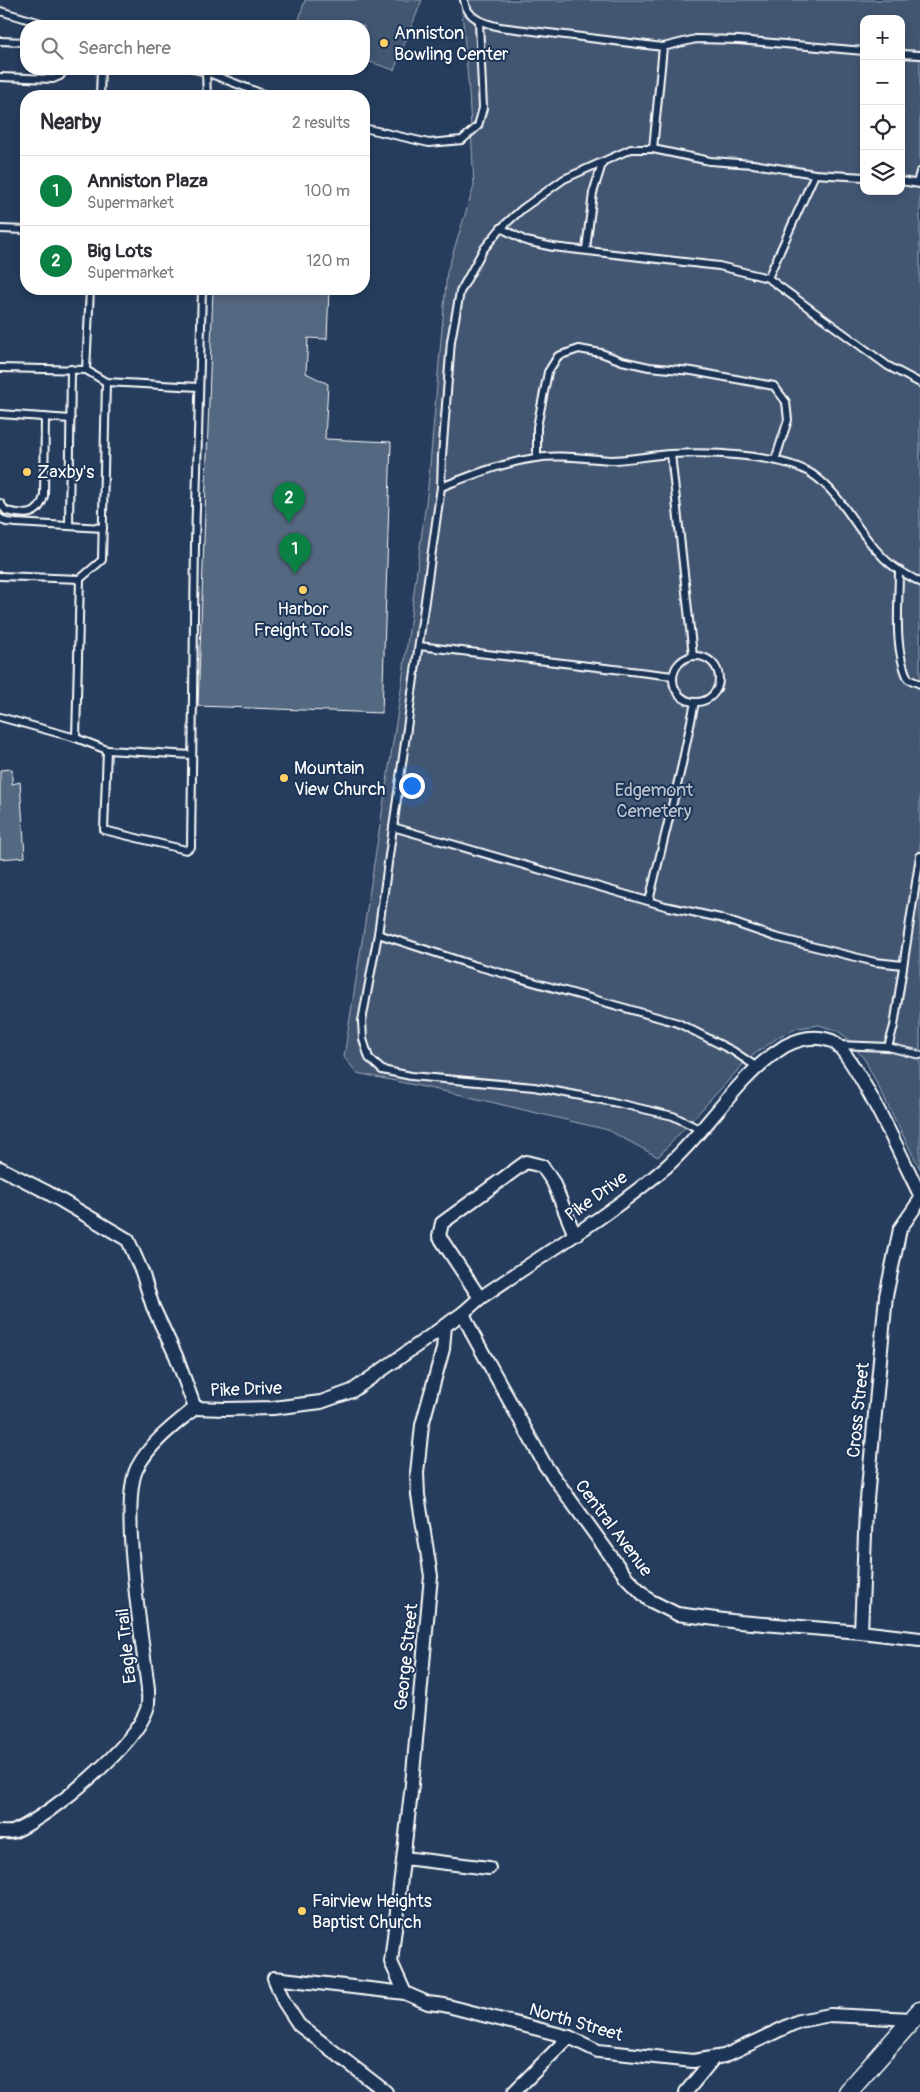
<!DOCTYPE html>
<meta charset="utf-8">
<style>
body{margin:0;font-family:Pangolin,sans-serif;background:#f7f7f7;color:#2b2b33}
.controls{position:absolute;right:15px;top:15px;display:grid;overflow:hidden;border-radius:10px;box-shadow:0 2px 8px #0003}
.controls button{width:45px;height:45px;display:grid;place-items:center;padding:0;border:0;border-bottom:1px solid #e1e1e2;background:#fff;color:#2b2b33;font:25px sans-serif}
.you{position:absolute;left:411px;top:785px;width:18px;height:18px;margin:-12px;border:4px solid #fff;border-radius:50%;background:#1a73e8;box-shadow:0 0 0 8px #1a73e833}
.badge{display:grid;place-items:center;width:32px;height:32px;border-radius:50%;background:#0b8043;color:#fff;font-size:16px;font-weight:700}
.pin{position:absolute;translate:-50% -41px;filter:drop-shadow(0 1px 2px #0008)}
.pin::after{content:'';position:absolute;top:26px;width:18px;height:15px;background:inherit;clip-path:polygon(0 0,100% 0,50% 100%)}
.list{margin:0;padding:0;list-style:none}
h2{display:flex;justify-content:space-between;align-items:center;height:65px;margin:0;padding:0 20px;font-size:21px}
h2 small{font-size:16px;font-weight:400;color:#7c7c81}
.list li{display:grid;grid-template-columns:32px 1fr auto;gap:15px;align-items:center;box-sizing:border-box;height:70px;padding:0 20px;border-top:1px solid #e1e1e2}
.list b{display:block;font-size:19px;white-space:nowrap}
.list p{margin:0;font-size:16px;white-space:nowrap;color:#7c7c81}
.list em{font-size:16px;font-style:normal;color:#7c7c81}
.icon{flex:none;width:28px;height:28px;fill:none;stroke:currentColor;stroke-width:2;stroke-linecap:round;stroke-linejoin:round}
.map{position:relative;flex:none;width:920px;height:2092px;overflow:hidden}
.search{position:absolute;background:#fff;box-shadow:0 2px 8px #0003;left:20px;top:20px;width:350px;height:55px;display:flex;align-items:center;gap:12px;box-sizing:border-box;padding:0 18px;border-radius:20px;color:#7c7c81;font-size:19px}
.panel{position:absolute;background:#fff;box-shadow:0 2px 8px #0003;left:20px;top:90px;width:350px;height:205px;border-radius:20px}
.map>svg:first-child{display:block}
</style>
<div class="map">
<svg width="920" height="2092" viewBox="0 0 920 2092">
<rect width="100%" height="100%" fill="#263d5e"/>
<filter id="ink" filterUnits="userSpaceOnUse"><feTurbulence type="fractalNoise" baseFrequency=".02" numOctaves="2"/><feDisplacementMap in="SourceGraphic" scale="10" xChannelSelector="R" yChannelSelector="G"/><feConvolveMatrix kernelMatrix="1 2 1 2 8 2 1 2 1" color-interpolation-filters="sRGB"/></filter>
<g filter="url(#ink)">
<g fill="#425672" stroke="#a0aab8" fill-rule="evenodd">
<path d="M305,0H422L394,70L364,60V26H297Z"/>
<path d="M461,0H920V1169L865,1060L846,1037L838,1031L819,1025L798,1028L780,1036L749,1058L658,1157L608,1130L457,1094L357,1073L344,1057L400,697L428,487L447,272L474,186L469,92ZM864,19H901V191H864Z"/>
</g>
<g fill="#556781" stroke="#fff">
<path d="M213,289H329L327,339L308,338L306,373L328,384L325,439L391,442L382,713L198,706Z"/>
<path d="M12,769V784L20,782L25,857L0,859V770Z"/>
</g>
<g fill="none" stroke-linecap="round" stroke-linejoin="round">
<g stroke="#fff" stroke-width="10">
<g id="lane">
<path d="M464,0C467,19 484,23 500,27L663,47L696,39L739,40L864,51"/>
<path d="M0,11L51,26"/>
<path d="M0,41L26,42"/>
<path d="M901,54L920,55"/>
<path d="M194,69L206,72L207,96"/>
<path d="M206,72L268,96"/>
<path d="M0,77L53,79L60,76L65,69"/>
<path d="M100,96L101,69"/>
<path d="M364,128L429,143L462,140L478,126L483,108L479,22"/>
<path d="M653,149L663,47"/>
<path d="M901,181L920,184"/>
<path d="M917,183L920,172"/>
<path d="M501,228L526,241L553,247L719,266L768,278L888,366L920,383"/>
<path d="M0,229L26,230"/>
<path d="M586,249L593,193L602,164"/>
<path d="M768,278L815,174"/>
<path d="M0,368L86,370L106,382L102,560L80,579L76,738"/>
<path d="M86,370L90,289"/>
<path d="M106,382L199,387"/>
<path d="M0,414L71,419"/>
<path d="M671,454L693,656"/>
<path d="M537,458V427L548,372L558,356L579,349L601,353L622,361L649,367L692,371L774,386L786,402L788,420L775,460"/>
<path d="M441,487C473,475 502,463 535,458C561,454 586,459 611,460C631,460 651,455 671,454C707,452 782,454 812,474C842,494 855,529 880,554C891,567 905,574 920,582"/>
<path d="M0,503L6,511C25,515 38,518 44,496L45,417"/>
<path d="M0,518L6,522L16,523L103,528"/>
<path d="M69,526L71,369"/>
<path d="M899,571C899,606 893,646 908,679L920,684"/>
<path d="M0,576L80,579"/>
<path d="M419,646L673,676"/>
<circle cx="696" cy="679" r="23"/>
<path d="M0,717L76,738L107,750L104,830L186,850L191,847L195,544L202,289"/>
<path d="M107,750L192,755"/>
<path d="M393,827L665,906L720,918L775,937L875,962L903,965"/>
<path d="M649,901L681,769L695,702"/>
<path d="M378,934L473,965L678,1023L733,1051L757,1067"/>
<path d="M839,1045L888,1047L920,1055"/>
<path d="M888,1047L894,1026L920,856"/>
<path d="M701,1130L673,1116L613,1102L534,1087L411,1076L382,1070L369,1058L363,1039L362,1021L378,934L441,487L442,456L451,341L460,292L483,250L501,228L522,209L564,179L631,149H653L710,161L753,164L815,174L864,177"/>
</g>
</g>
<g stroke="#fff" stroke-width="16">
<g id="street">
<path d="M0,1168L45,1191L128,1240L142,1272L153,1307L176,1356L195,1408"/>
<path d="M480,1298L439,1236L442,1223L526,1162L542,1166L553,1182L574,1233"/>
<path d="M463,1313L473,1335L545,1465L626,1577L649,1600L677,1614L739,1622L861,1632L920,1639"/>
<path d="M195,1408L225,1409L273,1408L321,1402L352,1391L463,1313L480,1298C541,1256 610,1215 666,1167C708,1130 737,1076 785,1046C800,1038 817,1035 832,1041C853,1051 907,1168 920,1195"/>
<path d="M861,1632L866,1510L886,1296L900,1229L920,1200"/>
<path d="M0,1832C5,1832 11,1833 15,1831C52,1814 134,1747 147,1709C149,1703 148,1695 148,1689C143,1644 119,1504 137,1468C150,1443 173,1426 195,1408"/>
<path d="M404,1858L489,1868"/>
<path d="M405,1993L391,1962L412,1784L431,1576L418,1495L417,1473L422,1425L443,1349L445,1325"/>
<path d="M386,2092L299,2025L284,2002L274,1978L405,1993L428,2003L444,2005L569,2037L598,2051L693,2061L724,2056L799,2021L830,2015L912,2019"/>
<path d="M514,2092L569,2037"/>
<path d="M686,2092L713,2059"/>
</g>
</g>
<g stroke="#fff" stroke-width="21">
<path id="secondary" d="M848,2092L920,2011"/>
</g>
<use href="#lane" stroke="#1d3557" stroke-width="6"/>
<use href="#street" stroke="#1d3557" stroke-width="12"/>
<use href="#secondary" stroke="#1d3557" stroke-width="18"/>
</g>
</g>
<g fill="#ffd166" stroke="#1d3557" stroke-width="2">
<circle cx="384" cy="43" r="5"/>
<circle cx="27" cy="472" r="5"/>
<circle cx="303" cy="590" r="5"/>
<circle cx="284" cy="778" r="5"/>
<circle cx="302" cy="1911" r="5"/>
</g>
<g text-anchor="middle" stroke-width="4" stroke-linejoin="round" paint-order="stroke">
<g font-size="18" fill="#fff" stroke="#1d3557" text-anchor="start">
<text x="394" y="39">Anniston<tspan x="394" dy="21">Bowling Center</tspan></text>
<text x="37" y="478">Zaxby's</text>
<text x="303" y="615" text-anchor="middle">Harbor<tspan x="303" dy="21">Freight Tools</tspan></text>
<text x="294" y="774">Mountain<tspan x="294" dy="21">View Church</tspan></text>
<text x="312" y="1907">Fairview Heights<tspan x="312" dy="21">Baptist Church</tspan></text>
</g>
<g font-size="18" fill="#bdc4ce" stroke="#1d3557">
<text x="654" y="796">Edgemont<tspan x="654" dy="21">Cemetery</tspan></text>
</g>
<g font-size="18" fill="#fff" stroke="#1d3557">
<text transform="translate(596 1196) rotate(-36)" y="6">Pike Drive</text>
<text transform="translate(246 1389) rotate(-2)" y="6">Pike Drive</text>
<text transform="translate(858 1410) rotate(-84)" y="6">Cross Street</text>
<text transform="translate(614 1528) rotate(53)" y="6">Central Avenue</text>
<text transform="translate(126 1646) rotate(-96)" y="6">Eagle Trail</text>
<text transform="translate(406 1657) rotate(-84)" y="6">George Street</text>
<text transform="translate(576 2022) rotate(16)" y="6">North Street</text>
</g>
</g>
</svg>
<div class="controls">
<button>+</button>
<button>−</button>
<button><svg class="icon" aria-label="locate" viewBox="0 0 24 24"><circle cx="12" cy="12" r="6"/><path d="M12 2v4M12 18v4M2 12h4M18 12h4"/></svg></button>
<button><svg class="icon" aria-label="layers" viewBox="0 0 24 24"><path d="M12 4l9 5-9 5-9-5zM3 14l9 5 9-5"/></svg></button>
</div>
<div class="you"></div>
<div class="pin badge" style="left:295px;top:574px">1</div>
<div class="pin badge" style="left:289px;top:523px">2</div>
<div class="search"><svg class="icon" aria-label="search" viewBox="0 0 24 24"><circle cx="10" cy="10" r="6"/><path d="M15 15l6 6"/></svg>Search here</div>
<section class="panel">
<h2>Nearby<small>2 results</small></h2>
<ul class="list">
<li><span class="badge">1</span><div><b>Anniston Plaza</b><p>Supermarket</p></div><em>100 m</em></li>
<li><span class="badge">2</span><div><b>Big Lots</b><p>Supermarket</p></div><em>120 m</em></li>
</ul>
</section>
</div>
